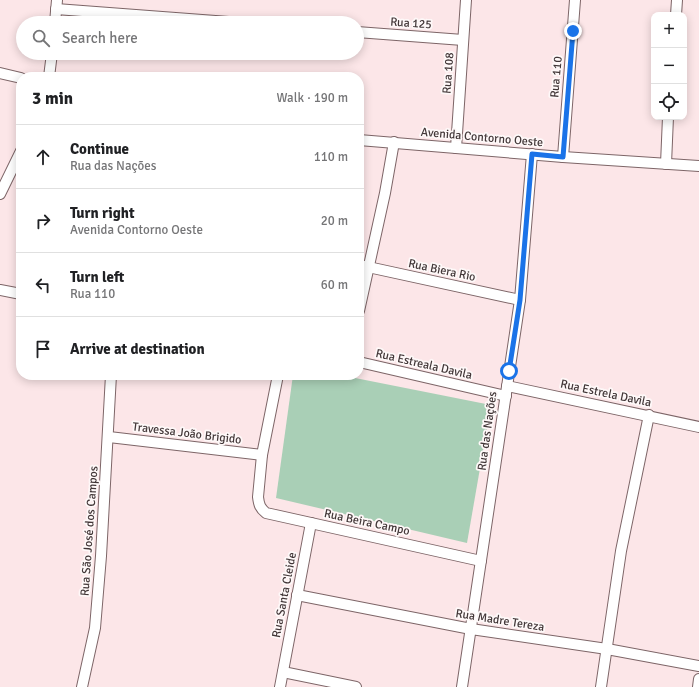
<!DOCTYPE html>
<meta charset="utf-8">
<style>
body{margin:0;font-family:Signika,sans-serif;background:#f2f2f2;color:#202124}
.controls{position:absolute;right:12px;top:12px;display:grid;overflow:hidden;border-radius:8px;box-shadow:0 2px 10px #0003}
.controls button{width:36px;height:36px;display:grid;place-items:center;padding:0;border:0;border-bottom:1px solid #e0e0e0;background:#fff;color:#202124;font:20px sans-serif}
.stop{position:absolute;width:12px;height:12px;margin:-9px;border:3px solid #1a73e8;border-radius:50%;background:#fff}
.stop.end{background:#1a73e8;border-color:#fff;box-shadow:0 1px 4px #0008}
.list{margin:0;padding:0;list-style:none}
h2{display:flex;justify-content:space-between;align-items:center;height:52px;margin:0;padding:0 16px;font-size:17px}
h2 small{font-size:13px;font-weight:400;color:#757577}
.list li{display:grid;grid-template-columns:26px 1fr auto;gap:12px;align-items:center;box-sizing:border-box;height:64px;padding:0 16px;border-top:1px solid #e0e0e0}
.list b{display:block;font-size:15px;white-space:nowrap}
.list p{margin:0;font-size:13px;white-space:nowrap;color:#757577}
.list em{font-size:13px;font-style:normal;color:#757577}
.icon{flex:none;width:22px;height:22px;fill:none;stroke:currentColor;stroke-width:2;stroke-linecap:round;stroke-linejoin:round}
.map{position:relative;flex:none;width:699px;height:687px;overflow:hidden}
.search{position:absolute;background:#fff;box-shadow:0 2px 10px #0003;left:16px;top:16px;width:348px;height:44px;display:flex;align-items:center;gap:10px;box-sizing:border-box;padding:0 14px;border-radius:22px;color:#757577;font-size:15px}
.panel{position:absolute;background:#fff;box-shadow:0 2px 10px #0003;left:16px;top:72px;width:348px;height:308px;border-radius:16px}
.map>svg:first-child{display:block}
</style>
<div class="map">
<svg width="699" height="687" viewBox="0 0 699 687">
<rect width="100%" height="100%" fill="#fce6e8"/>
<path fill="#a9cfb6" d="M293,375H340L491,405L467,543L276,498Z"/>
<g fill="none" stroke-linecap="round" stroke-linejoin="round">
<g stroke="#7d6567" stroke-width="12">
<g id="minor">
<path d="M56,9L242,23"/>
<path d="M676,15L677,0"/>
<path d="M55,23L57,0"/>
<path d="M357,32L463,40"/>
<path d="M0,73L21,78"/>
<path d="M49,77L52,53"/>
<path d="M359,140L563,157L699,166"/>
<path d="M456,148L466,0"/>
<path d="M563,157L575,0"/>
<path d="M666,164L668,117"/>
<path d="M0,194L21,151"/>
<path d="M359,265L520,300"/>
<path d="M0,290L21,294"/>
<path d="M359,311L385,193L394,142"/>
<path d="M359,362L506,396"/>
<path d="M278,375L262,455L258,497C259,505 260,508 266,513L481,561"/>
<path d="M507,386L699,427"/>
<path d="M109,437L262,455"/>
<path d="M297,595L471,629L607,649L699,666"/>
<path d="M283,672L356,687"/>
<path d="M82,687L95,628L101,556L111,375"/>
<path d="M280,687L311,523"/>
<path d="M462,687L520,300L532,154"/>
<path d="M601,687L621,551L649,415"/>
<path d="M698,687L699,679"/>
</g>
</g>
<use href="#minor" stroke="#fff" stroke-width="10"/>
</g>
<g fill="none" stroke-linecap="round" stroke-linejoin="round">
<path stroke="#1a73e8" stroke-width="5" d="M509,371L520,300L532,154L563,157L573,31"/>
</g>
<g text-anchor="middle" stroke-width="3.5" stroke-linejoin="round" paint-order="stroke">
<g font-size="12" fill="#423738" stroke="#fef8f8">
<text transform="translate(411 23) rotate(4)" y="4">Rua 125</text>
<text transform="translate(448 73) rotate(-86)" y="4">Rua 108</text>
<text transform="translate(556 77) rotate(-85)" y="4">Rua 110</text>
<text transform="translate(482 137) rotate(5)" y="4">Avenida Contorno Oeste</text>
<text transform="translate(442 270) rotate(12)" y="4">Rua Biera Rio</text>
<text transform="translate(424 364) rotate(13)" y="4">Rua Estreala Davila</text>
<text transform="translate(606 393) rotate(12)" y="4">Rua Estrela Davila</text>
<text transform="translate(487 431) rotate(-82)" y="4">Rua das Nações</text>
<text transform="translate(187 433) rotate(7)" y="4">Travessa João Brigido</text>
<text transform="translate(367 522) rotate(12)" y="4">Rua Beira Campo</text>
<text transform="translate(89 531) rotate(-86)" y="4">Rua São José dos Campos</text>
<text transform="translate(284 595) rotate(-79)" y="4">Rua Santa Cleide</text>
<text transform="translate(500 620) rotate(9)" y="4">Rua Madre Tereza</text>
</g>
</g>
</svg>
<div class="controls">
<button>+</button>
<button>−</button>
<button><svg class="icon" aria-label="locate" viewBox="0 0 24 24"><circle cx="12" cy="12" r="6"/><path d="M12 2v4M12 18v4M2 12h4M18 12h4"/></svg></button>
</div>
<div class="stop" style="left:509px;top:371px"></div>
<div class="stop end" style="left:573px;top:31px"></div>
<div class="search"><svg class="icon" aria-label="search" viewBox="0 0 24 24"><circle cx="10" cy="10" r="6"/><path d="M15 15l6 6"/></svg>Search here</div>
<section class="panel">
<h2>3 min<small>Walk · 190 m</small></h2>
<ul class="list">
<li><svg class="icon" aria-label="ahead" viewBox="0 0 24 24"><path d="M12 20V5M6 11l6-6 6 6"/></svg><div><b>Continue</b><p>Rua das Nações</p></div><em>110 m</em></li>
<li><svg class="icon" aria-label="right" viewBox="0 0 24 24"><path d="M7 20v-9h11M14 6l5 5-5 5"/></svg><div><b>Turn right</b><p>Avenida Contorno Oeste</p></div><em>20 m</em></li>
<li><svg class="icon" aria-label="left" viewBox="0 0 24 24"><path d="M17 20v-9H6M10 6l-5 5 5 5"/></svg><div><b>Turn left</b><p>Rua 110</p></div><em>60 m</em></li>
<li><svg class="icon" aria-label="arrive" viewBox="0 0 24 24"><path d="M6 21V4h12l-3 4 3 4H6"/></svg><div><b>Arrive at destination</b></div></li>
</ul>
</section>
</div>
